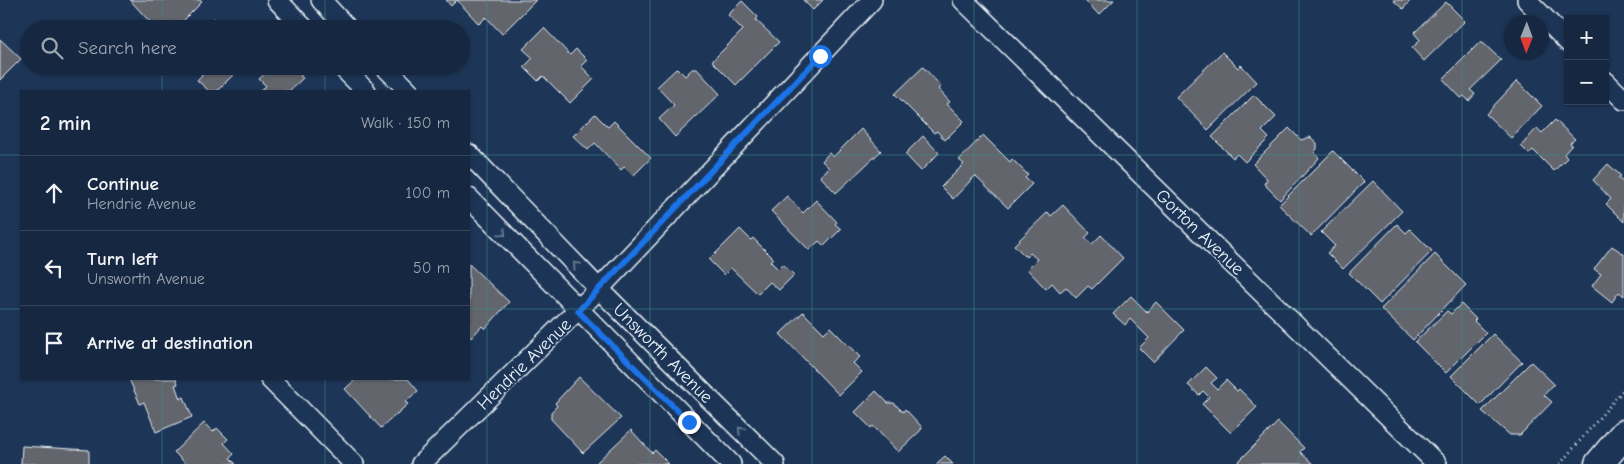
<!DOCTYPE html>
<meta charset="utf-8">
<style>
body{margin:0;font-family:"Comic Neue",sans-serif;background:#1f3048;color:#f1f3f6}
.controls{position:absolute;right:15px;top:15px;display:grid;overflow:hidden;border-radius:0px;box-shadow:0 1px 4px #0004}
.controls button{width:45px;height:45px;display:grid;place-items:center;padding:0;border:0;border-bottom:1px solid #35445a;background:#162841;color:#f1f3f6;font:25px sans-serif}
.compass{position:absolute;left:1504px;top:15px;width:45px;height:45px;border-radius:50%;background:#162841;box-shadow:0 1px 4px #0004;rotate:181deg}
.stop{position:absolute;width:15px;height:15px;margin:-11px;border:4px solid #1a73e8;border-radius:50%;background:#fff}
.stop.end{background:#1a73e8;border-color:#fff;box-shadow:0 1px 5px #0008}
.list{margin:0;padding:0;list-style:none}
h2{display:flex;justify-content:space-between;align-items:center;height:65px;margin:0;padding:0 20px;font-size:21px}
h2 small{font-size:16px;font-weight:400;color:#9ea6b1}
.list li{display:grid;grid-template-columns:32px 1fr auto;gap:15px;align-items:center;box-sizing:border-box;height:75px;padding:0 20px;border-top:1px solid #35445a}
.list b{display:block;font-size:19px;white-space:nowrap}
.list p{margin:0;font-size:16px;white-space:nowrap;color:#9ea6b1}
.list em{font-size:16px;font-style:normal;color:#9ea6b1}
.icon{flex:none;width:28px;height:28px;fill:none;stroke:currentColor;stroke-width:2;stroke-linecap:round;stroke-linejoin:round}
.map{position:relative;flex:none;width:1624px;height:464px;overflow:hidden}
.search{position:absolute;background:#162841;box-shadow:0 1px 4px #0004;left:20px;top:20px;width:450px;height:55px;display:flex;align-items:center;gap:12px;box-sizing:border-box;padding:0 18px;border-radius:28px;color:#9ea6b1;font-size:19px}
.panel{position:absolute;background:#162841;box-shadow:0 1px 4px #0004;left:20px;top:90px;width:450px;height:290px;border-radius:0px}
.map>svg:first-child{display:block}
</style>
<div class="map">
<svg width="1624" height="464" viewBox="0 0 1624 464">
<rect width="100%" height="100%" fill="#1d3557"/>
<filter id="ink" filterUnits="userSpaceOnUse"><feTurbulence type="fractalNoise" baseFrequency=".02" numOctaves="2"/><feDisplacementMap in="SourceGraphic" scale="10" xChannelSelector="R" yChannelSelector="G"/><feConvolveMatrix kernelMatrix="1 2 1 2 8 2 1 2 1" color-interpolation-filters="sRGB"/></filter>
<g filter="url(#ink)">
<g fill="#62656c" stroke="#e8f1f8">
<path d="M130,0H200L202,2L175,29H147L145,27L150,22Z"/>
<path d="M446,0H536L502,34L486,17L479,24L457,0L451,6Z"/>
<path d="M803,0H823L813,10Z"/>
<path d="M1085,0H1114L1099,15Z"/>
<path d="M1393,0H1411L1403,9Z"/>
<path d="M742,1L758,17L756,20L779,42L736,85L712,61L743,30L728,15Z"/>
<path d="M1446,2L1465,21L1424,61L1412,48L1420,40L1414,33Z"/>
<path d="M214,18L222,26L225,23L231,29H197L203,23L206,26Z"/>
<path d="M544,28L570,55L576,49L587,60L581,66L594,79L570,103L543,76L538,81L524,67L533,58L523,49Z"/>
<path d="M0,39L21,59L0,80Z"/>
<path d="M1481,41L1501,60L1470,90L1475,94L1469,101L1464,96L1461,98L1443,79Z"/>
<path d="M1222,52L1238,68L1241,65L1257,82L1208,130L1176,97Z"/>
<path d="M194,66H242L217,91H209L197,80L202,75Z"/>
<path d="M273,66H301L306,71L300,76L303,78L289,91H260L266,86L259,79Z"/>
<path d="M923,67L941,86L938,89L950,102L947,104L964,121L945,140L937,131L934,133L895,94Z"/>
<path d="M677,68L685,76L692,69H697L720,94L675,137L659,119L674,105L657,87Z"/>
<path d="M1517,81L1542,106L1511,138L1486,114Z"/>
<path d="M1254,95L1276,117L1262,131L1269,138L1245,162L1237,154L1233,158L1212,137Z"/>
<path d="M595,114L608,127L614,121L651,158L633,176L624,167L621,170L595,143L588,150L573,136Z"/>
<path d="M1555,120L1575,139L1570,143L1572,145L1564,154L1567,158L1554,171L1533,150L1529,154L1521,146L1537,128L1542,133Z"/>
<path d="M1289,128L1301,140L1310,137L1317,143V149L1314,152L1319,158L1280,200L1264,184L1267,179L1253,164Z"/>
<path d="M861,129L881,151L836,193L820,176L829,168L822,161L829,153L833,157Z"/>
<path d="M983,135L1010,162L1012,159L1028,175L1025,178L1032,184L1008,208L975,176L953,199L941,187L964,164L959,160Z"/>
<path d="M923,136L939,153L921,171L905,154Z"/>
<path d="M1333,151L1364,182L1311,236L1279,205Z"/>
<path d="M1608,164L1621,176L1618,178L1624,183V222L1606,204L1611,199L1593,180Z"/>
<path d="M1373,181L1402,211L1343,269L1327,253L1335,246L1321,232Z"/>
<path d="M787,196L803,213L816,200L837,222L835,224L841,229L824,246L819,241L809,250L771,211Z"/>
<path d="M1063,205L1090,233L1085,238L1092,244L1101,235L1123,258L1092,289L1088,286L1076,298L1066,287L1060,292L1052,283L1046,289L1027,269L1037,259L1030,253L1026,257L1014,245L1048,212L1051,216Z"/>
<path d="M1397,224L1406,233L1410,229L1432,251L1380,304L1349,273Z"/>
<path d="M740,229L751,240L753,238L773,258L770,261L778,269L783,264L794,275L779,290L770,282L758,294L731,268L724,275L709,260Z"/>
<path d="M1612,246L1624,254V296L1619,292L1612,302L1592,286L1601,274L1594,269Z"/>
<path d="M1435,254L1466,285L1413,340L1381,309Z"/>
<path d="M469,264L509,302L485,329L482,326L471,338L469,335Z"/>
<path d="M1131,296L1147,312L1156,302L1184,330L1153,362L1139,348L1149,338L1130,319L1125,325L1113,314Z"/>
<path d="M1461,304L1476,319L1474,321L1486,333L1446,373L1415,342L1447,311L1451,314Z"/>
<path d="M803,312L824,333L830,327L860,357L853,363L862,372L839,395L780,334Z"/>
<path d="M1493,334L1522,362L1480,405L1451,376Z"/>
<path d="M1531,362L1554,384L1544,395L1552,402L1520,435H1510L1482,411Z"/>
<path d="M1206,367L1217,378L1211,383L1217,389L1226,380L1237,391L1239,389L1257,407L1231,433L1202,404L1209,397L1203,391L1199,395L1188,385Z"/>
<path d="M579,377L621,418L583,453L551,419V412L557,406L555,403Z"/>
<path d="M129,379H176L178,384L175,385L180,399L184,397L192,417L156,432L144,402L140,404Z"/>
<path d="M356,379H408L418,391L405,402L408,404L381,428L345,389Z"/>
<path d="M876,391L888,403H894L903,412L905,409L922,427L921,430L898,452L873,426L871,428L855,412Z"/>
<path d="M1278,422L1304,448L1300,452L1313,464H1236Z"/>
<path d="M204,423L213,432L217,428L228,439L224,443L234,454L230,458L236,464H186L174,452Z"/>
<path d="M631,430L652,453L655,450L669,464H599L597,462Z"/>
<path d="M22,446L89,450V464H21Z"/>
<path d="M945,456L953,464H936Z"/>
</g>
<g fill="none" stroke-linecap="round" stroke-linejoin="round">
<g stroke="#e8f1f8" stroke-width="22">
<g id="street">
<path d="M277,0L305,29"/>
<path d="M321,0L348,29"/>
<path d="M963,0L1437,464"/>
<path d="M1527,0L1568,42"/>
<path d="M341,66L366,91"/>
<path d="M384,66L409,91"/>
<path d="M1605,81L1624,100"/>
<path d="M469,154L599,289L775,464"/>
<path d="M469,198L731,464"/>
<path d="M270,379L354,464"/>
<path d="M421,464L599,289L872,0"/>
</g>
</g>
<g stroke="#e8f1f8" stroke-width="31">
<path id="primary" d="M1599,464L1624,434"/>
</g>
<path stroke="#e8f1f8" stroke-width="3" stroke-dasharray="1 4" stroke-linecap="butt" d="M1560,464L1624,389"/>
<use href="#street" stroke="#1d3557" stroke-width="19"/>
<use href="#primary" stroke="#1d3557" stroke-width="28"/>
</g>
<defs><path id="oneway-chevron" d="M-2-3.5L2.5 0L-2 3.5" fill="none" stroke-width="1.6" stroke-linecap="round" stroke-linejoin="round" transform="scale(1.25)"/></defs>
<g stroke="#64778f">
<use href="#oneway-chevron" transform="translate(503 233) rotate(46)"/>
<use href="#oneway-chevron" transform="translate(576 265) rotate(-134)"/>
<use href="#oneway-chevron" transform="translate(741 430) rotate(-135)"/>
</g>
</g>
<g fill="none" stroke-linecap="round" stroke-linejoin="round" filter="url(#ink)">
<path stroke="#1a73e8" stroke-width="6" d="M689,422L578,311L820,56"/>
</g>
<path fill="none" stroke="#3a8f8a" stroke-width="1" stroke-opacity="0.55" d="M162,0V29M325,0V29M487,0V464M650,0V464M812,0V464M974,0V464M1137,0V464M1299,0V464M1462,0V464M162,66V91M325,66V91M0,155H21M469,155H1624M0,309H21M469,309H1624M162,379V464M325,379V464"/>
<g text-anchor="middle" stroke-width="4" stroke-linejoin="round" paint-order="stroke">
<g font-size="18" fill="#e8f1f8" stroke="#1d3557">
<text transform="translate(1200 232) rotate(44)" y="6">Gorton Avenue</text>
<text transform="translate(663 353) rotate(45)" y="6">Unsworth Avenue</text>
<text transform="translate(524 364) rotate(-44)" y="6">Hendrie Avenue</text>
</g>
</g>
</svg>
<div class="controls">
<button>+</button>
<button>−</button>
</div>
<svg class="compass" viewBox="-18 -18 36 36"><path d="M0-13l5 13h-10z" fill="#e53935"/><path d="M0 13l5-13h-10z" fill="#9ea6b1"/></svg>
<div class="stop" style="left:820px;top:56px"></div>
<div class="stop end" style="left:689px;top:422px"></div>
<div class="search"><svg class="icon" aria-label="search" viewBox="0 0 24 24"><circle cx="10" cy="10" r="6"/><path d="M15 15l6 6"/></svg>Search here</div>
<section class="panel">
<h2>2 min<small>Walk · 150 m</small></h2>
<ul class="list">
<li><svg class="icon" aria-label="ahead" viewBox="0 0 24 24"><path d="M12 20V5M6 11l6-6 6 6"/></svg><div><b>Continue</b><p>Hendrie Avenue</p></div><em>100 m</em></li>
<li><svg class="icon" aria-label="left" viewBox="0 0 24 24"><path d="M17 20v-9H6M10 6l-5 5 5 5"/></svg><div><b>Turn left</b><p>Unsworth Avenue</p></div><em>50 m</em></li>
<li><svg class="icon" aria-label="arrive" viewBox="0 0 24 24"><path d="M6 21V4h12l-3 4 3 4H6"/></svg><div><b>Arrive at destination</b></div></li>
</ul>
</section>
</div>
